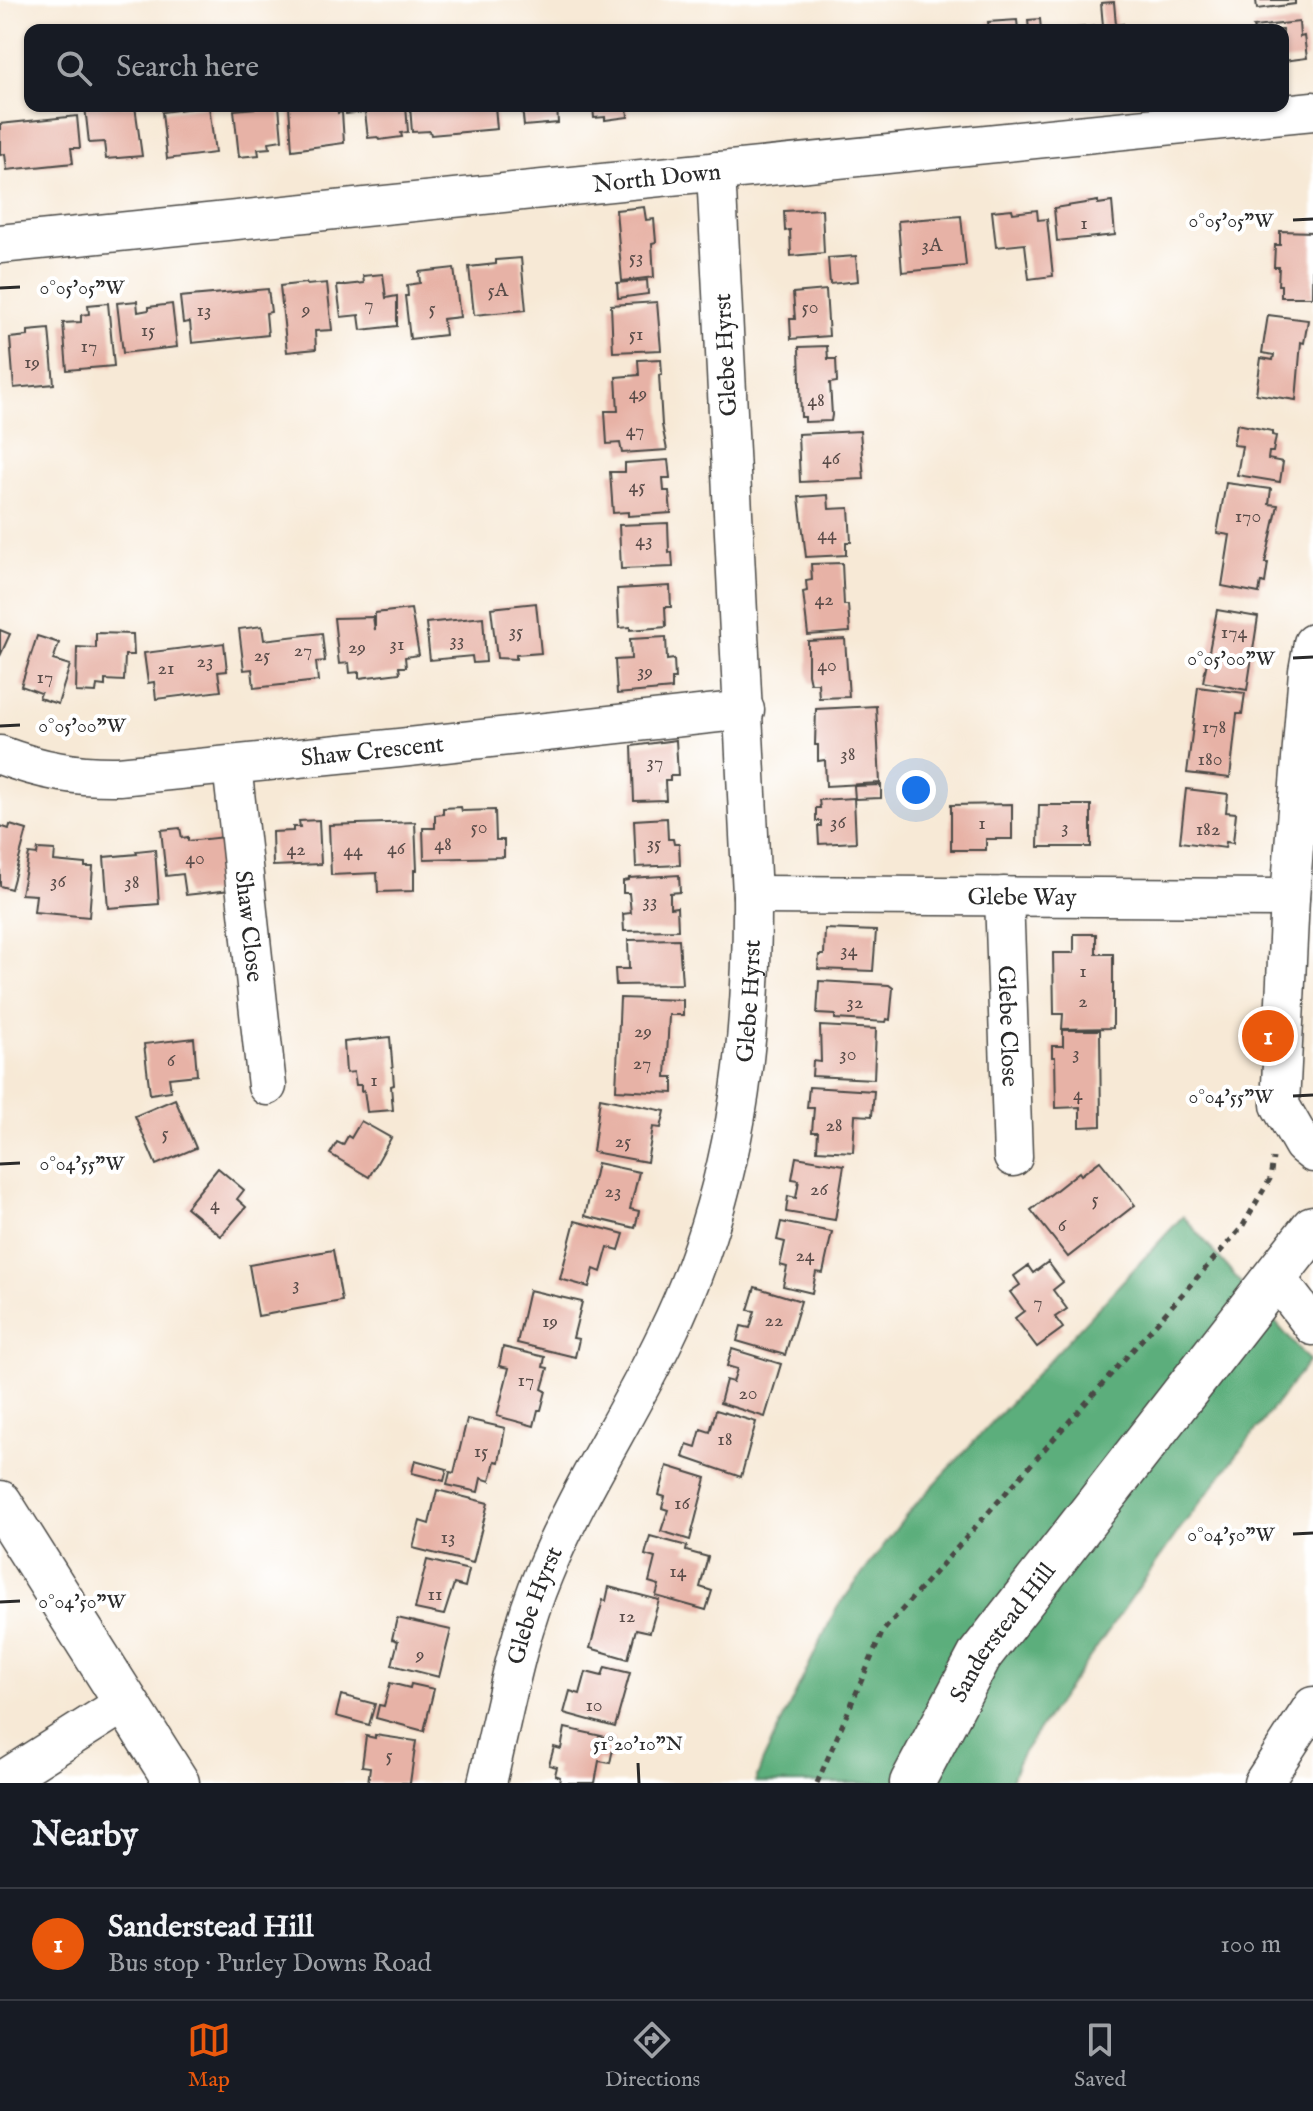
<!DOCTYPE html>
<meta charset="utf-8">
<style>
body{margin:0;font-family:"IM FELL English",serif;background:#242831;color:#f1f3f6}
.you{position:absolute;left:916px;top:790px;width:28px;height:28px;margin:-20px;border:6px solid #fff;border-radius:50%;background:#1a73e8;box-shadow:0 0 0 12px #1a73e833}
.badge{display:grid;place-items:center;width:52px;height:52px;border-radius:50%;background:#ea580c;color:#fff;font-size:26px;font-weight:700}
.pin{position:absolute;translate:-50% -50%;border:4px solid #fff;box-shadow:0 2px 8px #0006}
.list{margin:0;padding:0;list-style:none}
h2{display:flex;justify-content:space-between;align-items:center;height:104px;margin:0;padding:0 32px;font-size:34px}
h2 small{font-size:26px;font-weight:400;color:#9ea1a6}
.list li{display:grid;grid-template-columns:52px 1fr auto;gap:24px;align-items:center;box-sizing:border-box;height:112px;padding:0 32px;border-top:2px solid #363941}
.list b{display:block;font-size:30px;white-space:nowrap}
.list p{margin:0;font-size:26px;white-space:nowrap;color:#9ea1a6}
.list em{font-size:26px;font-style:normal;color:#9ea1a6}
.icon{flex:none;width:44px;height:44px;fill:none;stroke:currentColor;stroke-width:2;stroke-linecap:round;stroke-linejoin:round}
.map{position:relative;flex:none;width:1313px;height:1783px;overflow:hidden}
.search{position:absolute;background:#171b24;box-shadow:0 2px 6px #0004;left:24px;right:24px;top:24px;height:88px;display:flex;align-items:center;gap:20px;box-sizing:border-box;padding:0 28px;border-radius:16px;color:#9ea1a6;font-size:30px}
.sheet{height:216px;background:#171b24}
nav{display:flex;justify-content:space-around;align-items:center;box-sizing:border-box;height:112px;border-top:2px solid #363941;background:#171b24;font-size:22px;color:#9ea1a6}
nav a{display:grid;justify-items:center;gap:4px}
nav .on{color:#ea580c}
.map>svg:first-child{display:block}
</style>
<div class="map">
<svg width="1313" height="1783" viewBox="0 0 1313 1783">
<rect width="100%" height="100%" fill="#fff"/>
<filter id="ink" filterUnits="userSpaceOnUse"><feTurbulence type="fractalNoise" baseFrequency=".0125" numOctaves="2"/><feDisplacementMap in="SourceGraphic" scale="16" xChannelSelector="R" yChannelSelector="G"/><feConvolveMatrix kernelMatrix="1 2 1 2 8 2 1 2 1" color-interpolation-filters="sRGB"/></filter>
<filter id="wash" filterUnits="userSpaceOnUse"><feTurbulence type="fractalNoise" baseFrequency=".006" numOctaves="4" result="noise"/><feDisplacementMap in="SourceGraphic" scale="32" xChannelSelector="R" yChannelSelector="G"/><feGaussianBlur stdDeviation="1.8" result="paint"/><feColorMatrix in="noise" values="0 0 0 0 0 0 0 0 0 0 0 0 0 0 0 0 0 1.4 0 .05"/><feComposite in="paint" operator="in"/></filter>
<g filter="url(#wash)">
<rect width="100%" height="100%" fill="#f7e9d6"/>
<path fill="#5cae7b" stroke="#446c53" stroke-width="2" d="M1183,1216L1309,1361L1180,1529L1021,1755L1010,1783H755L763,1761L835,1611L908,1513Z"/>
<g id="blocks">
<g fill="#e7b2a6">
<path d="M1256,0H1295V4L1257,9Z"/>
<path d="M1114,2L1116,25L1123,24L1124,30H1076V28L1103,26L1101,3Z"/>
<path d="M1040,19L1041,30H1029L1028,20Z"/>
<path d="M1017,20L1018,30H989L988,22Z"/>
<path d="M1299,22L1300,37L1304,36L1307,58L1283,61V30H1254L1253,27Z"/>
<path d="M85,106H135L142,156L106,159L104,142L89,143Z"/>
<path d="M209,106L215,153L167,159L162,112Z"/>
<path d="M279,106L282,140L269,142L270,148L258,149L259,155L239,157L234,110Z"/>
<path d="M289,106H337L338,113L342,112L344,143L292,150Z"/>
<path d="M345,106H406L408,132L401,133L402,137L379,140L378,137L368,138L365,112L346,114Z"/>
<path d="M410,106H495L497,129L431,135L430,131L412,132Z"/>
<path d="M522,106H557L558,123L524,126Z"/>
<path d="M593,106H627L628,117L605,120V117L594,118Z"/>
<path d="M77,116L80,148H71L73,163L7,170L5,154L0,155V124Z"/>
<path d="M1098,201V204L1112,202L1115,235L1057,241L1054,208Z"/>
<path d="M644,207L646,220L654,219L656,242L652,243L654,277L622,281L616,210Z"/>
<path d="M822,209L824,253L791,256L790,230L785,231L784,211Z"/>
<path d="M1012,209L1013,213L1037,210L1038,220L1047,219L1053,276L1029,279L1025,244L996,247L992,211Z"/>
<path d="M961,216L966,266L902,272L898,221Z"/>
<path d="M1280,231L1313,232L1312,297H1281V285H1278L1279,267H1274L1275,245H1280Z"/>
<path d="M856,256L858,281L830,284L828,258Z"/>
<path d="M521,258L526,310L474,315L469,267L496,264V260Z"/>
<path d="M454,268L460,317L443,319L445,335L410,339L405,296H408L407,285L420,283L419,272Z"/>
<path d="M383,274L386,298L397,296V326L361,330L359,315L341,317L337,286L364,283L363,276Z"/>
<path d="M647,280L648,294L618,298L617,283Z"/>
<path d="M306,283L307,285L327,283L332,330L315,331L316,349L287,352L280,286Z"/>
<path d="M268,289L271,312L266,313L268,335L192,343L190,322L183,323L180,297Z"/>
<path d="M826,290L829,336L791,339L790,319H795L793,293Z"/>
<path d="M137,301L138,312L149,310V307L172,304L177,347L123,353L117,303Z"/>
<path d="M657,302L661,350L613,352L611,305Z"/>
<path d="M108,303L114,366L67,370L63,323L81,322V315L89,314L88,305Z"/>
<path d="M1268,315L1308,320L1304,343L1301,342L1296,400L1256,394L1261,358L1273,360L1274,355L1262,353Z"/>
<path d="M49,329L54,384L14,388L10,338L28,336V331Z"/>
<path d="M827,346L828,359H836L837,382L830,383L832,415L831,421L805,422V417H801L799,347Z"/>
<path d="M661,359L662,374L659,375L662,425L667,450L622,453L620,443L607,444L605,411H618L616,377L639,375L638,360Z"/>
<path d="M1237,424L1272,431V435L1276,436L1273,452H1269L1268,459L1283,462L1280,482L1237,475L1242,446L1233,445Z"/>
<path d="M860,431L864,479L800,482L798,434Z"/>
<path d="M668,460L670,478H663L664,491H669L671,513L628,516V512L613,513L610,472H625V463Z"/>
<path d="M1226,483L1271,489L1269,504L1278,505L1265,563H1268L1265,583L1261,582L1259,593L1222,586L1230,535L1217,533Z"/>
<path d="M828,495L829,509L849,508L851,542H846V555L806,557L799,497Z"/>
<path d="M668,523L669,553L672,552L673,567L621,569L619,525Z"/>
<path d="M842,563L844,605H848L850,632L808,635L803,592L807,591L806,581L812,580L811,564Z"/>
<path d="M670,586L671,607H665L666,627L630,630V627L619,628L617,589Z"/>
<path d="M536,603L541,653L516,655V659L497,658L491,608Z"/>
<path d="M411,609L419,655L405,657L406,667H399L400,673L359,678V672L350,673L349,663L339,664L334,618L373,617L375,630V613Z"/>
<path d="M1217,610L1258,617L1247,690L1203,682Z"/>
<path d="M483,617L486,662L473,663L472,656L430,660L426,623Z"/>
<path d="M262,626L264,640L322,633L325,661L316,662L318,681L254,688L252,669L244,670L239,629Z"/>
<path d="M0,630L10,634L0,656Z"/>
<path d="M96,633L133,634L134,655H125L124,681L105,680V686L97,685L96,693L76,692L77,647L96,648Z"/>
<path d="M37,636L59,643L53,660L70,665L58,704L39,698L41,693L21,686Z"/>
<path d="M666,637L667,660L674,659L675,679H672V689L617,694L615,660L631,659L630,639Z"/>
<path d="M845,639L849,697L819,698L818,683H810L808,674V641Z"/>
<path d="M224,643L227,671L218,672L221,691L156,699L154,682L148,683L144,653Z"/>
<path d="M1198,687L1245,693L1242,714H1237L1230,778L1187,773Z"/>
<path d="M876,706L880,783L826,786L825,760L818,761V745H815L816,709Z"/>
<path d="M676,740L678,776H670V781H665L666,800L634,801L632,746Z"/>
<path d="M881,785V798L855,799L854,786Z"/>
<path d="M1186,789L1228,794L1226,812L1236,813L1233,843L1226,842L1225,848L1180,842Z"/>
<path d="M854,798L856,842L819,844L818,826H821V821H816V808H820L819,800Z"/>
<path d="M1012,804V839H986V850H951V805Z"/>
<path d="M1039,805H1091V847H1038Z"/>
<path d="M461,807L462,811L495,810L496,840H504V857L424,859L423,828H435V815L443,814V808Z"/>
<path d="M667,818L668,839H673L674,844H679L680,865L636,867L634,820Z"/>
<path d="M319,820L321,864L273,866L272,832L293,831V827H300L299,821Z"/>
<path d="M415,822L417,870H414V891L378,892L377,873L331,875L329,825Z"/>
<path d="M10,825L27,830L11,889L0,886V826L9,829Z"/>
<path d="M180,828L182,838L188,837V841L224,837L230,890L186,895L183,874L166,876L161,830Z"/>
<path d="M38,849L55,850L54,861L85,864V867H93L89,917L34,912L36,895L21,894L29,854L37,855Z"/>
<path d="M155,849L159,904L108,908L104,857L137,854L136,851Z"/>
<path d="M679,875L680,892L670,893V908L677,907L678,930L624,931L623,914L631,913L629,893H623V881L629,880V878Z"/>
<path d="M825,929L876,931L873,971L818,969L819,955H824Z"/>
<path d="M1074,934H1096V954H1113V1028L1062,1029L1063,1014H1054L1053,953H1074Z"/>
<path d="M679,939L682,984L616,985L615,969H629L628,940Z"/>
<path d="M819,981L889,985L893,988L890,1020L887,1019L886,1022L835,1019V1015L817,1014Z"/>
<path d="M620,998L683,1000V1015H669L666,1077H673V1093L616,1090Z"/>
<path d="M820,1026L876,1029L874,1079L812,1076L813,1061L821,1062Z"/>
<path d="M1063,1030H1100L1101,1126L1080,1127V1107L1056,1108L1055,1057H1052V1046H1063Z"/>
<path d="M390,1037L394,1085L391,1086L393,1110L367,1112L364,1090L361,1091V1085H356L354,1072L346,1073L344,1042Z"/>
<path d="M194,1038L197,1075L169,1078L171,1091L150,1094L144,1044Z"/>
<path d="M809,1087L874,1091L872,1116L855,1115L853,1152L817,1150L818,1132H812L814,1108H807Z"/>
<path d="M600,1098L665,1111L661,1128L653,1127L647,1162L593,1152Z"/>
<path d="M175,1099L196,1148L156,1165L135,1116Z"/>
<path d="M361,1121L391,1138L369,1177L330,1154L337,1142L343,1145L348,1136L351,1138Z"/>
<path d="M796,1157L844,1165L835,1220L786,1212L788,1196L796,1198L799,1180L792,1179Z"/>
<path d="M1100,1161L1135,1205L1068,1257L1031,1210L1079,1172L1081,1175Z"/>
<path d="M597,1163L639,1172L630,1209L639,1211L635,1228L585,1216Z"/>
<path d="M218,1168L244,1190L237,1199L246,1207L221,1236L186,1207Z"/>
<path d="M575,1221L624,1234L619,1250L608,1247L601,1272L594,1269L589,1287L560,1279Z"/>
<path d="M781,1222L832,1232L823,1273L816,1272L812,1293L783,1286L787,1267L780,1265L785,1242L777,1240Z"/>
<path d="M333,1250L342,1301L258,1316L249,1265Z"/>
<path d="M1048,1262L1063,1282L1053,1290L1067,1309L1055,1317L1063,1328L1037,1347L1015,1318L1024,1311L1010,1292L1020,1285L1014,1276L1028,1266L1033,1273Z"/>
<path d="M755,1287L801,1301L785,1355L737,1341L741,1326L750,1328L755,1311L748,1310Z"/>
<path d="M529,1290L582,1302L573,1338L579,1339L575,1357L517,1343Z"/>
<path d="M503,1347L545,1357L543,1367L548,1368L542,1389L546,1391L541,1410H538L534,1426L497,1416L509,1368L499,1366Z"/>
<path d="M732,1349L781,1364L765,1417L720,1403L726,1380L733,1382L737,1369L727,1366Z"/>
<path d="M716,1410L756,1422L741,1477L683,1457L687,1444L696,1447L701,1429L710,1432Z"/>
<path d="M467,1419L505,1428L499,1462L495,1461L490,1481L481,1478L478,1492L447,1485L450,1472L454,1473Z"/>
<path d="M415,1460L447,1469L444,1481L412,1473Z"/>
<path d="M667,1466L706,1478L690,1540L661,1531L668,1510L662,1508L665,1497L659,1495Z"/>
<path d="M437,1490L488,1503L473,1563L413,1548L420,1521L429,1524Z"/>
<path d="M650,1536L687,1546L686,1551L708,1557L700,1587L712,1591L706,1610L656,1596L659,1585L649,1582L655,1558L645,1555Z"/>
<path d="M427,1560L469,1570L465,1587L454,1584L444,1615L415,1609Z"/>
<path d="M609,1587L659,1600L650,1632L636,1629L628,1659L590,1648L603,1600L606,1601Z"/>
<path d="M397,1618L451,1630L439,1677L392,1665L398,1641L392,1639Z"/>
<path d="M605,1667L630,1673L615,1727L564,1713L570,1691L580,1694L586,1672L602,1676Z"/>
<path d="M390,1683L410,1688L411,1684L434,1689L424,1731L376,1718L379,1705L384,1706Z"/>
<path d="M341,1695L375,1704L369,1725L336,1716Z"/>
<path d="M565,1728L615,1739L610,1763L599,1761L595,1783H559L560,1777L555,1775L557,1767L549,1765L554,1747L561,1749Z"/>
<path d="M375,1735L416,1741L410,1783H368L370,1767L362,1766L366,1736L375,1738Z"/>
</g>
</g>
</g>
<g filter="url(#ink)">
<use href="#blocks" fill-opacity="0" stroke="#4a4845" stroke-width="2"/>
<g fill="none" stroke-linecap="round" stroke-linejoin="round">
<g stroke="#4a4845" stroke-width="41">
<g id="minor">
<path id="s1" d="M0,244L1313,111"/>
<path d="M1313,643L1308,671L1290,898L1280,1105L1303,1145L1313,1153"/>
<path id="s2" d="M0,755C40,770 76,777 119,776L399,748L745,710"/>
<path id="s3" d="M232,765L267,1086"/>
<path id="s4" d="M752,895L1290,898"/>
<path id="s5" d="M1004,896L1013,1157"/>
<path d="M1274,1275L1313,1326"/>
<path d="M0,1782L126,1702"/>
<path id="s6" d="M487,1783C504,1713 516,1639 544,1573C578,1490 628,1416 666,1336C735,1195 753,1049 752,895L716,171"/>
<path d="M1263,1783L1313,1706"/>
</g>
</g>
<g stroke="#4a4845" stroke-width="47">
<g id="major">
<path d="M0,1503L177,1783"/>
<path id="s7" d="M912,1783L980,1655L1313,1228"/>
</g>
</g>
<path stroke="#4a4845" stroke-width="5" stroke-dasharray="6 6" stroke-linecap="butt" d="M817,1783L883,1631L1242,1227L1270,1179L1273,1158"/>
<use href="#minor" stroke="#fff" stroke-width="38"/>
<use href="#major" stroke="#fff" stroke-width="44"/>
</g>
</g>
<path fill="none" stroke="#2b2b2b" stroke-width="3" d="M1293,220L1313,219M0,288L20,287M1293,658L1313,657M0,726L20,725M1293,1096L1313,1095M0,1164L20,1163M1293,1534L1313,1533M0,1602L20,1601M638,1763L639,1783"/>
<g text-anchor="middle" stroke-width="8" stroke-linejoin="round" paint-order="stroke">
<g font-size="20" fill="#5a4d4a">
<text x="1084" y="229">1</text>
<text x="932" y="251">3A</text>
<text x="636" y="263">53</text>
<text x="498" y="296">5A</text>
<text x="369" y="310">7</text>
<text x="810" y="313">50</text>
<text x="432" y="314">5</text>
<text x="306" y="315">9</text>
<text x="204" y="316">13</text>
<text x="148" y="336">15</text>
<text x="636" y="340">51</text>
<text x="89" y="352">17</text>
<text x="32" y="368">19</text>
<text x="638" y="399">49</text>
<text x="816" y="406">48</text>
<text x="635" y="436">47</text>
<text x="831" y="464">46</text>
<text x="637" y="492">45</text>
<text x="1248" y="522">170</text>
<text x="827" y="540">44</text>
<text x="644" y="546">43</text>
<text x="824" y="605">42</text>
<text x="516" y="637">35</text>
<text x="1234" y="638">174</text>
<text x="457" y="646">33</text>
<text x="397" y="650">31</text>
<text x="357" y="653">29</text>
<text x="303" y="656">27</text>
<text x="262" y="661">25</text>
<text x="205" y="667">23</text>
<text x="827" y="671">40</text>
<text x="166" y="674">21</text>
<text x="645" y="677">39</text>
<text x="45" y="683">17</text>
<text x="1214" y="733">178</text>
<text x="848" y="760">38</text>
<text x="1210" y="765">180</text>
<text x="655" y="768">37</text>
<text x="838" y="828">36</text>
<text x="982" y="829">1</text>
<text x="479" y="833">50</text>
<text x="1065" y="833">3</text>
<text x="1208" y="835">182</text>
<text x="654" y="849">35</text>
<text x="443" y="850">48</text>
<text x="396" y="854">46</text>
<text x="296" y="855">42</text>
<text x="353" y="856">44</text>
<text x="195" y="864">40</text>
<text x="58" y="887">36</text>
<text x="132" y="888">38</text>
<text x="650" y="907">33</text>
<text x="849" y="956">34</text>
<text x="1083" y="977">1</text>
<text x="1083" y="1007">2</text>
<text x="855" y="1008">32</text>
<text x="643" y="1037">29</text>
<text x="1076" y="1059">3</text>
<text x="848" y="1060">30</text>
<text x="171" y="1066">6</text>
<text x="642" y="1069">27</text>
<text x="374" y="1086">1</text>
<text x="1078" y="1100">4</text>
<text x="834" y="1131">28</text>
<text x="165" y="1139">5</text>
<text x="623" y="1147">25</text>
<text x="819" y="1195">26</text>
<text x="613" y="1197">23</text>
<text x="1095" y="1205">5</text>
<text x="215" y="1210">4</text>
<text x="1062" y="1231">6</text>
<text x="805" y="1261">24</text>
<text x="296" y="1290">3</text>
<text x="1038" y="1308">7</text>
<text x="774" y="1326">22</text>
<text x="550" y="1327">19</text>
<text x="526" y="1386">17</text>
<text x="748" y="1399">20</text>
<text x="725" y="1445">18</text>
<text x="481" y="1457">15</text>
<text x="682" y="1509">16</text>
<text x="448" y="1543">13</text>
<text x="678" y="1577">14</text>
<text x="435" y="1600">11</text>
<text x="627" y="1622">12</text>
<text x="420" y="1660">9</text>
<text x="594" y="1711">10</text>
<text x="389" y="1761">5</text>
</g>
<g font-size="24" fill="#2b2b2b" stroke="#fff">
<text dy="8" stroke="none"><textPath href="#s1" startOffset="660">North Down</textPath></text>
<text transform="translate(725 355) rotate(-93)" y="8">Glebe Hyrst</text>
<text dy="8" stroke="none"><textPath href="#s2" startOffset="376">Shaw Crescent</textPath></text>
<text dy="8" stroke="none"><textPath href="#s4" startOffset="270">Glebe Way</textPath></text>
<text dy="8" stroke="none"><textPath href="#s3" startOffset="162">Shaw Close</textPath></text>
<text dy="8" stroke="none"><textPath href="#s6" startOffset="832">Glebe Hyrst</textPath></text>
<text dy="8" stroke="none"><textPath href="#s5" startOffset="130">Glebe Close</textPath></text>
<text dy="8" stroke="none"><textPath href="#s6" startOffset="184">Glebe Hyrst</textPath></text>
<text dy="8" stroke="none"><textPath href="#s7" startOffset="176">Sanderstead Hill</textPath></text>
</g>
</g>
<g font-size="20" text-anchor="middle" fill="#2b2b2b" stroke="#fff" stroke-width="8" stroke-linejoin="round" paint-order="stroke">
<text x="1231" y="227">0°05'05"W</text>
<text x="82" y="294">0°05'05"W</text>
<text x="1231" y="665">0°05'00"W</text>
<text x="82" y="732">0°05'00"W</text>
<text x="1231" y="1103">0°04'55"W</text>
<text x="82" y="1170">0°04'55"W</text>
<text x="1231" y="1541">0°04'50"W</text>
<text x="82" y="1608">0°04'50"W</text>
<text x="638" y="1750">51°20'10"N</text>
</g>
</svg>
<div class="you"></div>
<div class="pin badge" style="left:1268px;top:1036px">1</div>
<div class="search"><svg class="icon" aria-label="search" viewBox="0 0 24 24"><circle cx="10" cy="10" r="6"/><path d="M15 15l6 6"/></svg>Search here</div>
</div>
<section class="sheet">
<h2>Nearby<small></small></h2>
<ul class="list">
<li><span class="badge">1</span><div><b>Sanderstead Hill</b><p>Bus stop · Purley Downs Road</p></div><em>100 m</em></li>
</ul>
</section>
<nav>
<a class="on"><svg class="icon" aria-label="map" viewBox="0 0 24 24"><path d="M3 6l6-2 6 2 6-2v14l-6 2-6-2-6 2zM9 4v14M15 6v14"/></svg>Map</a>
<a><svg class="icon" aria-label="directions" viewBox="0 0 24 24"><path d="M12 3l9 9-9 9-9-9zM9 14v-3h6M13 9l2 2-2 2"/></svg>Directions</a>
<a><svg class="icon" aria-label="saved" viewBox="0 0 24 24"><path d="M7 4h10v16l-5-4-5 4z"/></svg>Saved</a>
</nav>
